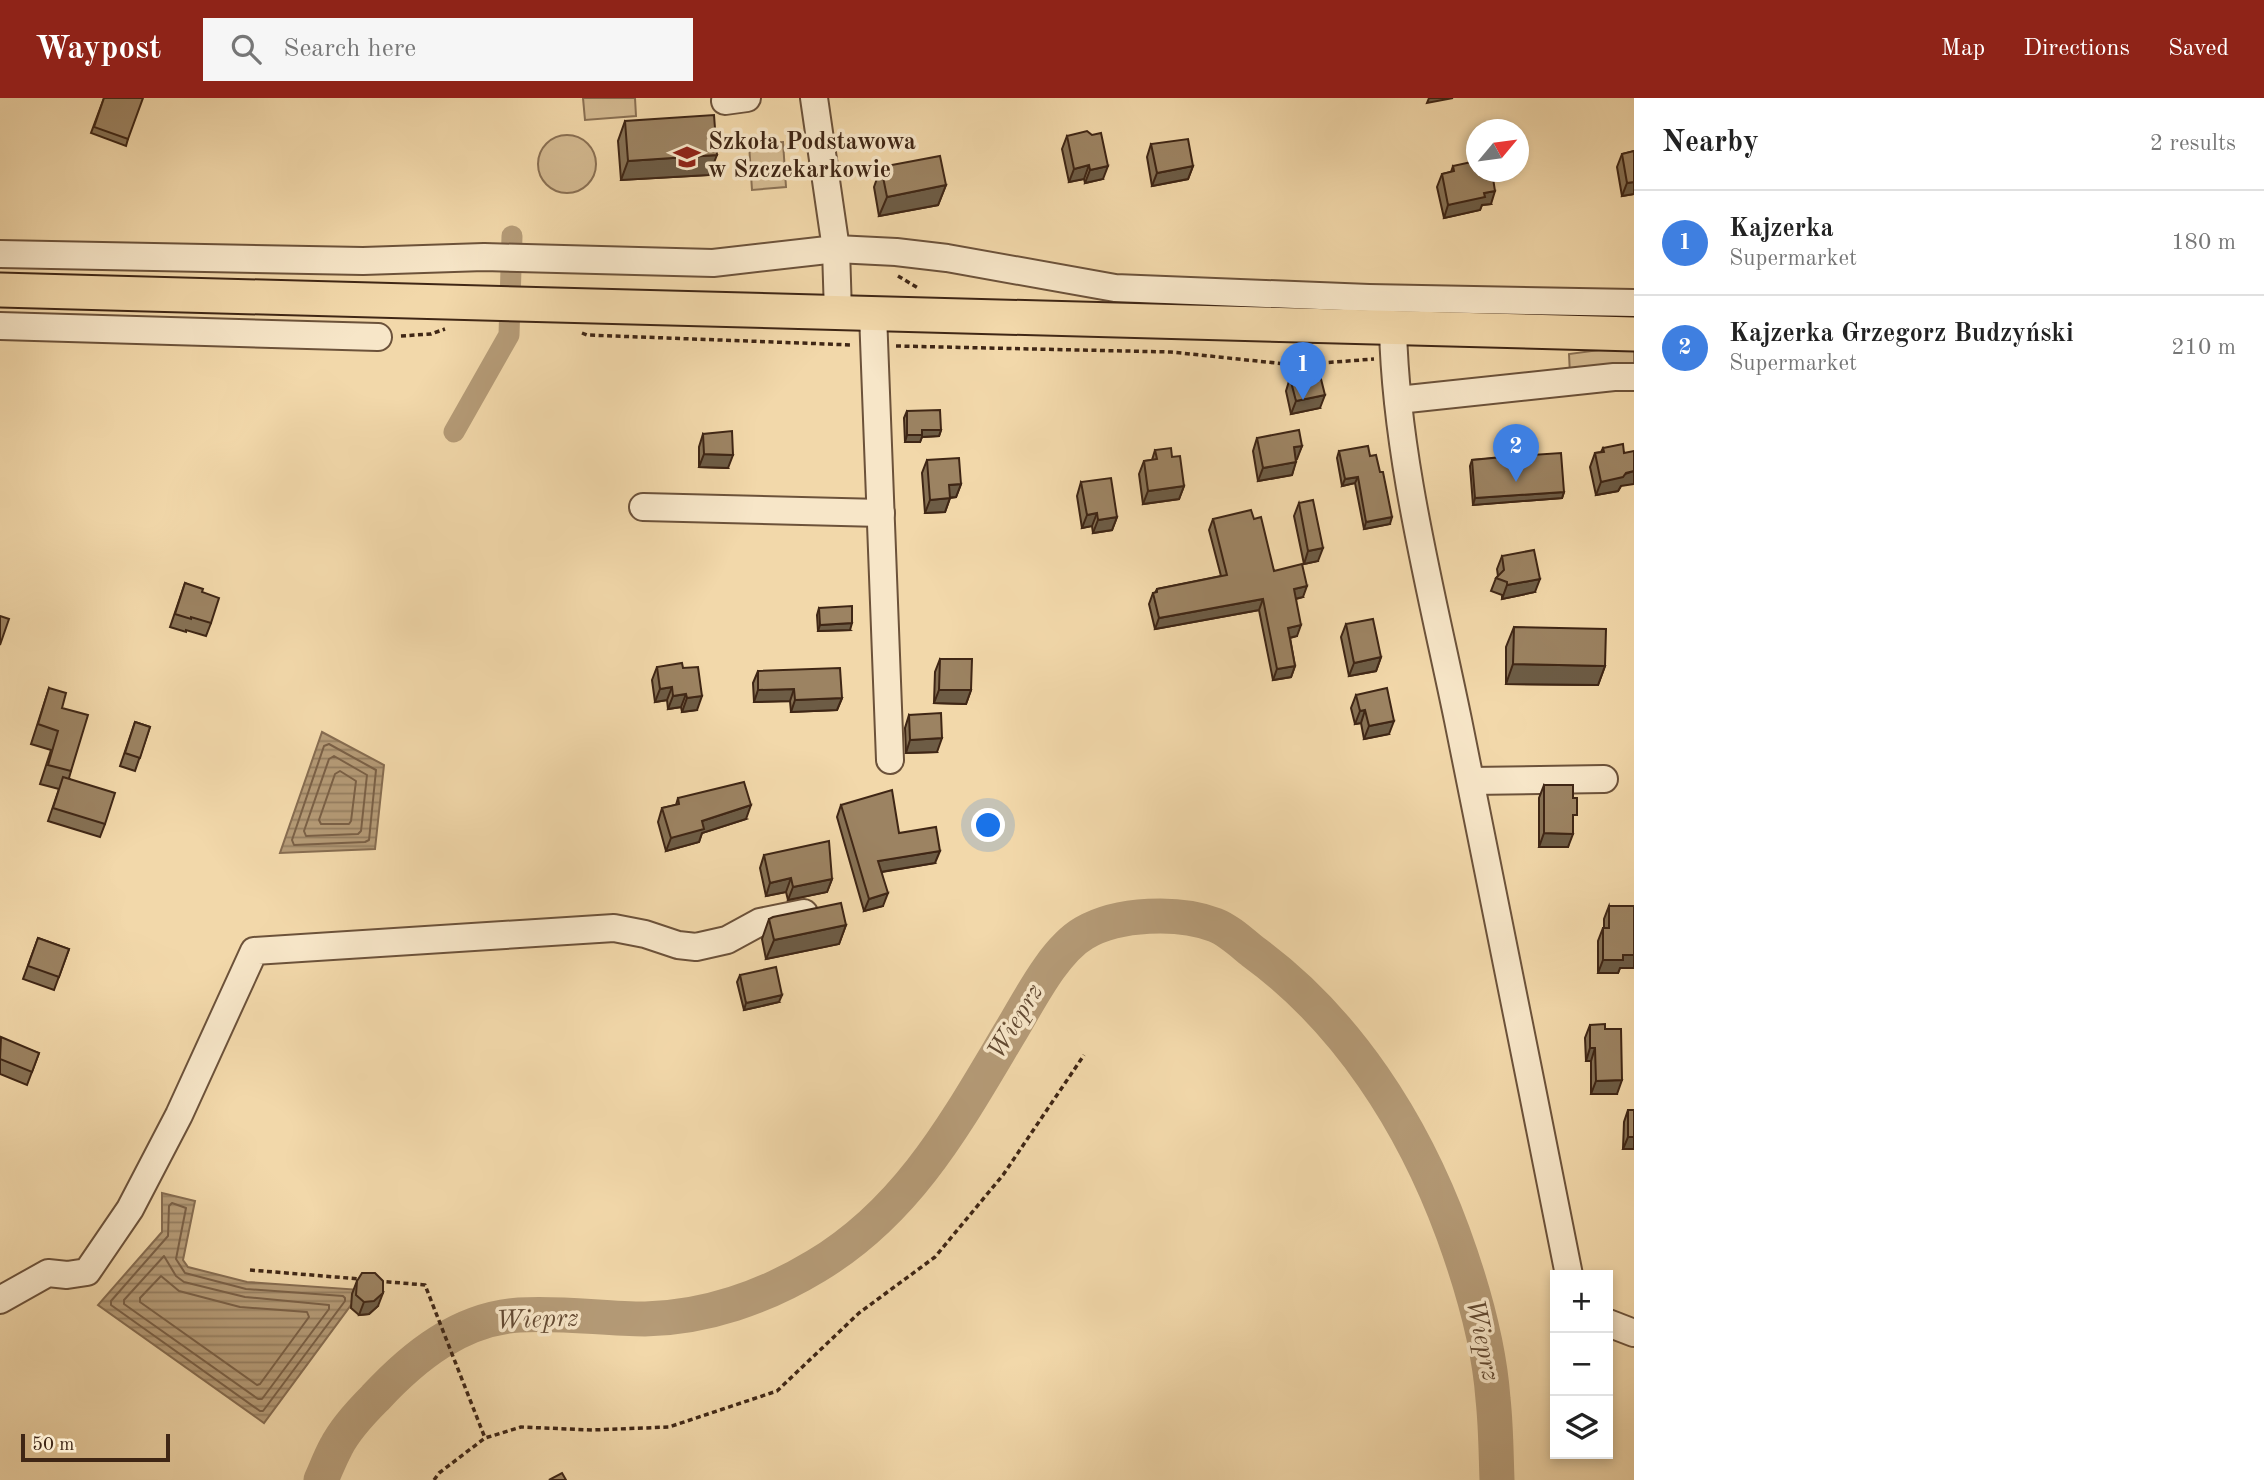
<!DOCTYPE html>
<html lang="en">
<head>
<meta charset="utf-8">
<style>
  :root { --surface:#fff; --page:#f6f6f6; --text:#222; --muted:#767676; --line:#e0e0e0; --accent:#8f2418 }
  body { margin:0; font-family:"Old Standard TT",serif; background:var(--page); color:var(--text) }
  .controls { position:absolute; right:21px; bottom:21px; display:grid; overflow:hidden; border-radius:0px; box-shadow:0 4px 10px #0003 }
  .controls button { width:63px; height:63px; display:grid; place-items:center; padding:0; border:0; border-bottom:2px solid var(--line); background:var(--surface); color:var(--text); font:35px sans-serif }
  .compass { position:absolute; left:1466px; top:21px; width:63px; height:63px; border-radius:50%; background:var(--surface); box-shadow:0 4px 10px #0003; rotate:61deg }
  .scale { position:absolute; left:21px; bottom:18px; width:149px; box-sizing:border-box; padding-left:7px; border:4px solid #3f2615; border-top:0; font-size:19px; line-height:24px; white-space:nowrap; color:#3f2615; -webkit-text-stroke:5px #f7e6c8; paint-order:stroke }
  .you { position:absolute; left:989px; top:728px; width:24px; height:24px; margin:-18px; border:5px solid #fff; border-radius:50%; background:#1a73e8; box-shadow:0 0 0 10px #1a73e833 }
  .badge { display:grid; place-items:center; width:46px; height:46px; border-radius:50%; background:var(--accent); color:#fff; font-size:23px; font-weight:700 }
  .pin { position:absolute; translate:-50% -58px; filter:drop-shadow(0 2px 4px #0008) }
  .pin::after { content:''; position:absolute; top:37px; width:24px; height:21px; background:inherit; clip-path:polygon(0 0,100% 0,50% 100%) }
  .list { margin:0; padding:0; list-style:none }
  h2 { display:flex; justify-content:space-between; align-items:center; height:91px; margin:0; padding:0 28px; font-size:30px }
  h2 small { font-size:23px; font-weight:400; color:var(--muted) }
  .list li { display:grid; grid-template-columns:46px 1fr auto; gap:21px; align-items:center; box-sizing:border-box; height:105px; padding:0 28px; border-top:2px solid var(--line) }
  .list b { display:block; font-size:26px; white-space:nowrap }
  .list p { margin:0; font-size:23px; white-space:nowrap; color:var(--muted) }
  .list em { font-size:23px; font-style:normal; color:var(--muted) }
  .icon { flex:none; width:38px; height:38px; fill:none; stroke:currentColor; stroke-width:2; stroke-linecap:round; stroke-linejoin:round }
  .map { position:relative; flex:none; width:1634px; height:1382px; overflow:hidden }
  header { display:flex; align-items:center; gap:42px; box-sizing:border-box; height:98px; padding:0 35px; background:var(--accent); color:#fff }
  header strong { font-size:33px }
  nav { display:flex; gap:38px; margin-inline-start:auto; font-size:24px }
  .search { width:490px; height:63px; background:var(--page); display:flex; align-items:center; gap:18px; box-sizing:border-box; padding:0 24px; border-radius:0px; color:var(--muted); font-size:26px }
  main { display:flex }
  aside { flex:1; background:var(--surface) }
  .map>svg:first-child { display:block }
  .green { fill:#d4ba91; stroke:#8a7053; stroke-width:2 }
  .water { fill:url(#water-rules); stroke:#866c50; stroke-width:2 }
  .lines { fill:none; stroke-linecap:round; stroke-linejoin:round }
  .shore { stroke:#7a6046; stroke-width:2 }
  .canal { stroke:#b59b77; stroke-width:21 }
  .river { stroke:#b59b77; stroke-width:35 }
  .minor-casing { stroke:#6c523a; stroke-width:30 }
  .major-casing { stroke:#3f2615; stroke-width:37 }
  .path { stroke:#3f2615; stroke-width:3.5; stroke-dasharray:5 3.5; stroke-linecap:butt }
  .minor { stroke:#f7e6c8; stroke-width:26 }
  .major { stroke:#f2d8aa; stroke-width:33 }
  .wall { fill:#867154; stroke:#3f2615; stroke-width:2 }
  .shaded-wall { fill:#6d5c45; stroke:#3f2615; stroke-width:2 }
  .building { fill:#9c8362; stroke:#3f2615; stroke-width:2 }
  .labels { text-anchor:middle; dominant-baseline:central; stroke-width:7; stroke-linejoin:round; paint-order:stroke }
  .poi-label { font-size:24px; font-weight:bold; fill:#3f2615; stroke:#f7e6c8; text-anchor:start }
  .water-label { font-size:26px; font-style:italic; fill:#624932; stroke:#f7e6c8 }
</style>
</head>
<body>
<header>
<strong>Waypost</strong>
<div class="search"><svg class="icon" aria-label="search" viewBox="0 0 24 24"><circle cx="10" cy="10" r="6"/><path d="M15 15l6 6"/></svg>Search here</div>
<nav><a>Map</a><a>Directions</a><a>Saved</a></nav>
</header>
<main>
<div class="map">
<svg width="1634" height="1382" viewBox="0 0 1634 1382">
  <defs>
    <pattern id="water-rules" width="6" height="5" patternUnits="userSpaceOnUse" patternTransform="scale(1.75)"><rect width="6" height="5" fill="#b59b77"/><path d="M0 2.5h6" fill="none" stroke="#957e60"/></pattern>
  </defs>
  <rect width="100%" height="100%" fill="#f2d8aa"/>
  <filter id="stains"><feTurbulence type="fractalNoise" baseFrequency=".00286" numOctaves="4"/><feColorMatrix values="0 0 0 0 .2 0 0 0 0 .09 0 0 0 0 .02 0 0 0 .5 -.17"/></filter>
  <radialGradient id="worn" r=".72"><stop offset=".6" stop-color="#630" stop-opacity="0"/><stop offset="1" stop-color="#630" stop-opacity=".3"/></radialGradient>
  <g class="green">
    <polygon points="583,0 635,0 636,18 585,22"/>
    <circle cx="567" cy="66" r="29"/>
    <polygon points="783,44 786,89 752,92 749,46"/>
    <polygon points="1599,252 1634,252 1634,268 1570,277 1569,256"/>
  </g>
  <g class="water">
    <polygon points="322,634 384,667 375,751 280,755"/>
    <polygon points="162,1095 195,1103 183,1162 188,1169 247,1184 362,1192 264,1325 98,1207 162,1134"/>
  </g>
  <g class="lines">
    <g class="shore">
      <polygon points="329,646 376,672 369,742 365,744 294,747 292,742 324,648"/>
      <polygon points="334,658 367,677 361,733 358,736 306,738 304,733 329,661"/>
      <polygon points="340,673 356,683 351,723 349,726 321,726 319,722 335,676"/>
      <polygon points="172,1105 186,1110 176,1161 185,1175 246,1191 343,1198 345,1200 345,1203 263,1313 260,1313 111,1207 111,1203 168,1138 169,1108"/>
      <polygon points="164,1158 176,1178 184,1184 245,1199 329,1207 329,1211 262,1301 258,1301 124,1206 124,1202"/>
      <polygon points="161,1178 179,1193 240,1209 307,1214 309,1219 260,1286 257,1287 140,1204 140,1200"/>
    </g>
    <polyline class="canal" points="454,334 509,237 512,138"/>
    <path class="river" d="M321,1382C326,1371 330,1360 336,1349C345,1331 361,1314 375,1300C414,1258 460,1221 519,1217C561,1214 604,1221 645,1221C705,1220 765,1199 816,1168C908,1113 956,1025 1009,936C1028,905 1053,853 1084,835C1118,815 1179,813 1215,827C1228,832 1241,844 1252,853C1347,922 1413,1026 1453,1135C1472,1187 1489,1245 1493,1301C1496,1328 1496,1355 1497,1382"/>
    <g class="minor-casing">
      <g id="minor">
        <polyline points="814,0 836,151 838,215"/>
        <polyline points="725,3 747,0"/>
        <polyline points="0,156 363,163 484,159 713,165 836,151 896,154 947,160 1115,190 1369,200 1634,205"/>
        <polyline points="873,216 890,662"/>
        <polyline points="0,228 378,239"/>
        <path d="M1393,231C1396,359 1432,496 1458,622C1496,807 1532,992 1569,1177"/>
        <polyline points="1398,302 1614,279 1634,279"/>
        <polyline points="643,409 881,415"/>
        <polyline points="1471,683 1604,681"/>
        <polyline points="0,1202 48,1175 67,1177 87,1174 130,1111 179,1017 254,853 614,830 645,836 678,847 696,849 727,842 760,824 804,815"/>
        <polyline points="1608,1225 1634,1235"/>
      </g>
    </g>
    <g class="major-casing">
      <polyline id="major" points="0,192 1634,236"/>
    </g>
    <g class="path">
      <polyline points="898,178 918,190"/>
      <polyline points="582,235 587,237 853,247"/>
      <polyline points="401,238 431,236 445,231"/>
      <polyline points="896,248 1171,254 1295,267 1374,261"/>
      <polyline points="250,1172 360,1181"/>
      <polyline points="378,1183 425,1187 485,1340"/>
      <polyline points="434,1382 439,1375 485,1340 521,1329 592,1332 669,1329 777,1293 859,1215 935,1159 1003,1077 1084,957"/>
    </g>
    <use href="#minor" class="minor"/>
    <use href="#major" class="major"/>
  </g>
  <g class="wall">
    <polygon points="104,0 128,41 126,48 91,35"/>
    <polygon points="625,23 709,77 621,82 618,43"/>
    <polygon points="1067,38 1103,81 1085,85 1084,81 1069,84 1062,51"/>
    <polygon points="1151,46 1193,68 1188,81 1152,88 1147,59"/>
    <polygon points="1634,53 1634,96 1622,98 1617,69 1622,56"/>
    <polygon points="1453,68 1491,106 1482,107 1480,112 1444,120 1437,89 1442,76 1451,74"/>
    <polygon points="881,69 946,87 938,107 879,118 874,89"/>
    <polygon points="1290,280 1320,310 1291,316 1286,293"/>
    <polygon points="907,313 941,332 939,338 922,339 920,344 905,344 904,320"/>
    <polygon points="703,336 728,370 699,369 699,349"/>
    <polygon points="1257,340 1302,348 1296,361 1292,377 1258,383 1253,353"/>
    <polygon points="1603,350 1621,388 1618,393 1596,397 1590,369 1595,355 1601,354"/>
    <polygon points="1155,352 1172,359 1184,388 1179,401 1143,406 1139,376 1144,363 1152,362"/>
    <polygon points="1501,352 1532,357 1564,394 1562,400 1473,407 1470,368 1472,362 1499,360"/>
    <polygon points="1339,353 1370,358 1390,426 1364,431 1355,385 1342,388 1337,360"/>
    <polygon points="927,362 961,386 956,399 950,400 945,414 925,415 922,375"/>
    <polygon points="1081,384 1117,419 1112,432 1093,435 1092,428 1082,430 1077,398"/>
    <polygon points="1299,405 1318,463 1304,466 1294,418"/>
    <polygon points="1213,421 1254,421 1274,473 1303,499 1296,501 1297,538 1290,540 1295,568 1291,579 1273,582 1259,512 1155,531 1149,506 1153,495 1155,495 1157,491 1221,478 1209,432"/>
    <polygon points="1502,458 1535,494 1502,501 1502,497 1491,493 1496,480 1498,478 1497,471"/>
    <polygon points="185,485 202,494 211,525 206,538 186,532 186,534 170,529"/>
    <polygon points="819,510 850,532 818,533 817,517"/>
    <polygon points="1346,526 1381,559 1376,573 1349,578 1341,539"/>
    <polygon points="1514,529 1605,568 1598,587 1506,586 1506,549"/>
    <polygon points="940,561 971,592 966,606 934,605 935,574"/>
    <polygon points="657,569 683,570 697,612 682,614 681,609 668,611 667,602 655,604 652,582"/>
    <polygon points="758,573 842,600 837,612 791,614 790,603 754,604 753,585"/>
    <polygon points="49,590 62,610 71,673 69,680 105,726 100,739 48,723 59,691 40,686 51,652 31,646"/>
    <polygon points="1356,597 1389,636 1364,641 1361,625 1355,626 1351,610"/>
    <polygon points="909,617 937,654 906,655 905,630"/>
    <polygon points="135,624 150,629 135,673 120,668"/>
    <polygon points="1544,687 1573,726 1568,749 1539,749 1539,700"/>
    <polygon points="678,700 746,721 702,735 699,744 666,753 658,724 662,710 676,707"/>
    <polygon points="841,707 899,735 935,765 882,774 883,808 864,813 837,719"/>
    <polygon points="764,757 832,781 827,794 788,802 786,794 766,798 760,770"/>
    <polygon points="1609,808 1620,870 1618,875 1598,875 1598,843 1603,830 1604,830 1604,821"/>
    <polygon points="769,821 846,827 839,846 766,861 762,841"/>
    <polygon points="38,840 69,851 54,892 23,881"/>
    <polygon points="740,877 779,904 744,912 737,884"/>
    <polygon points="1590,927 1605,931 1617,996 1591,996 1591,963 1586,963 1585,940"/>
    <polygon points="0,941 39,955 27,987 0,976"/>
    <polygon points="1628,1012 1634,1012 1634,1051 1623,1051 1624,1024"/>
    <polygon points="357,1183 378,1208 369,1216 359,1217 351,1210 352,1196"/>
  </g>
  <g class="shaded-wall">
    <polygon points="1429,0 1453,0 1427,5"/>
    <polygon points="717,57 709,77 621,82 628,63"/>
    <polygon points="1089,67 1084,81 1069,84 1074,71"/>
    <polygon points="1108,68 1103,81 1085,85 1090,72"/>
    <polygon points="1193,68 1188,81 1152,88 1157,75"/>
    <polygon points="1634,84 1634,96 1622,98 1627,85"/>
    <polygon points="946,87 938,107 879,118 887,99"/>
    <polygon points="1495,93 1491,106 1482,107 1480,112 1444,120 1448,107 1484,95"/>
    <polygon points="1325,297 1320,310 1291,316 1296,303"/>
    <polygon points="922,332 941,332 939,338 922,339 920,344 905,344 907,337"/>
    <polygon points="1302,348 1297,361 1289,362 1294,349"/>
    <polygon points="704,356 733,357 728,370 699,369"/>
    <polygon points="1296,364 1292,377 1258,383 1263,370"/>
    <polygon points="1634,373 1634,386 1621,388 1618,393 1596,397 1601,384"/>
    <polygon points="1358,379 1355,385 1342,388 1345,381"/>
    <polygon points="961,386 956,399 944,400 949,387"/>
    <polygon points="1184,388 1179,401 1143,406 1148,393"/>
    <polygon points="1564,394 1562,400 1473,407 1475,400"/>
    <polygon points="950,400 945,414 925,415 930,402"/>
    <polygon points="1097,415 1092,428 1082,430 1087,417"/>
    <polygon points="1117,419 1112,432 1093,435 1098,422"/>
    <polygon points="1392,419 1390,426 1364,431 1366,424"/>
    <polygon points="1323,450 1318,463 1304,466 1308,453"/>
    <polygon points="1540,481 1535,494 1502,501 1507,487"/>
    <polygon points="1307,488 1303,499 1290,502 1294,491"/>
    <polygon points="1263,501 1259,512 1155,531 1159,520"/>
    <polygon points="852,525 850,532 818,533 820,527"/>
    <polygon points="1301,527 1297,538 1284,541 1288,530"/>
    <polygon points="1381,559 1376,573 1349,578 1354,565"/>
    <polygon points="1513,566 1605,568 1598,587 1506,586"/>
    <polygon points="1295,568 1291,579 1273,582 1277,571"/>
    <polygon points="672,589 667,602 655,604 660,591"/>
    <polygon points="794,591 790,603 754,604 758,592"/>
    <polygon points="939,592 971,592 966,606 934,605"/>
    <polygon points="686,596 681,609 668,611 673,598"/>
    <polygon points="702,598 697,612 682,614 687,600"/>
    <polygon points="842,600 837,612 791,614 795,602"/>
    <polygon points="1365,612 1361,625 1355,626 1360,613"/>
    <polygon points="1394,623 1389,636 1364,641 1369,628"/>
    <polygon points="942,640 937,654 906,655 910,642"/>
    <polygon points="751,707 746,721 702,735 699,744 666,753 671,740 702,723"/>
    <polygon points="1544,735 1573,736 1568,749 1539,749"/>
    <polygon points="940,753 935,765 874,775 878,763"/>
    <polygon points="791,780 786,794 766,798 770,785"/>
    <polygon points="832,781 827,794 788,802 793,789"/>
    <polygon points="888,795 883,808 864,813 869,801"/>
    <polygon points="846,827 839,846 766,861 774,842"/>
    <polygon points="1623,857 1634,857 1634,870 1620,870 1618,875 1598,875 1603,862"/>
    <polygon points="782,897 779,904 744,912 746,905"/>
    <polygon points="1590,950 1595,950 1591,963 1586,963"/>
    <polygon points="1622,982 1617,996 1591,996 1596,983"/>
    <polygon points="1628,1039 1634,1039 1634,1051 1623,1051"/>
    <polygon points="383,1195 378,1208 369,1216 359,1217 364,1204"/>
  </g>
  <g class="building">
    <polygon points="104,0 143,0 128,41 94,29"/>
    <polygon points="714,17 717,57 628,63 625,23"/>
    <polygon points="1087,33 1092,37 1101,35 1108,68 1090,72 1089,67 1074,71 1067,38"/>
    <polygon points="1188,41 1193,68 1157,75 1151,46"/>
    <polygon points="1634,53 1634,84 1627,85 1622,56"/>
    <polygon points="940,58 946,87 887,99 881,69"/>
    <polygon points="1476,63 1476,74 1492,74 1495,93 1484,95 1485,99 1448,107 1442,76 1454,73 1453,68"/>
    <polygon points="1319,273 1325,297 1296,303 1290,280"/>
    <polygon points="940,312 941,332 922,332 922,337 907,337 907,313"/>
    <polygon points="1299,332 1302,348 1294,349 1296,364 1263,370 1257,340"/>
    <polygon points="732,333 733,357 704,356 703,336"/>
    <polygon points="1623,346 1624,355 1634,353 1634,373 1626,375 1623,379 1601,384 1595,355 1604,354 1603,350"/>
    <polygon points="1368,348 1370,358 1376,357 1380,374 1383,374 1392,419 1366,424 1358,379 1345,381 1339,353"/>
    <polygon points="1171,350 1172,359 1180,358 1184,388 1148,393 1144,363 1157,361 1155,352"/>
    <polygon points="1531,350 1532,357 1561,355 1564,394 1475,400 1472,362 1502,359 1501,352"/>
    <polygon points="959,360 961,386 949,387 950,400 930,402 927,362"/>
    <polygon points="1111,380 1117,419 1098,422 1097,415 1087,417 1081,384"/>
    <polygon points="1313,402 1323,450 1308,453 1299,405"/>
    <polygon points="1251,412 1254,421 1261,419 1274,473 1302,466 1307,488 1294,491 1301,527 1288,530 1295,568 1277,571 1263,501 1159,520 1153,495 1157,494 1157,491 1227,477 1213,421"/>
    <polygon points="1534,452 1540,481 1507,487 1507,484 1496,480 1504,472 1502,458"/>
    <polygon points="185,485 203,491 202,494 219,500 211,525 191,519 191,521 175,516"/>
    <polygon points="852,508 852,525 820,527 819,510"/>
    <polygon points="0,518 9,521 0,547"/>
    <polygon points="1373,521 1381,559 1354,565 1346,526"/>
    <polygon points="1514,529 1606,531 1605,568 1513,566"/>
    <polygon points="940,561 972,561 971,592 939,592"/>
    <polygon points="682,565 683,570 698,569 702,598 687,600 686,596 673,598 672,589 660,591 657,569"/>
    <polygon points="840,570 842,600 795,602 794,591 758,592 758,573"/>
    <polygon points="49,590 66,595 62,610 88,617 71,673 48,667 58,633 38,626"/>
    <polygon points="1387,590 1394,623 1369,628 1365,612 1360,613 1356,597"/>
    <polygon points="941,615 942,640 910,642 909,617"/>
    <polygon points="135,624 150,629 140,660 125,655"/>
    <polygon points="63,679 115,695 105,726 53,710"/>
    <polygon points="744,684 751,707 702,723 704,731 671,740 662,710 679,706 678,700"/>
    <polygon points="1544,687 1573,687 1573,700 1577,700 1577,717 1573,717 1573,736 1544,735"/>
    <polygon points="892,692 899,735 936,729 940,753 878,763 888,795 869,801 841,707"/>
    <polygon points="829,743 832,781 793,789 791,780 770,785 764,757"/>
    <polygon points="841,805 846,827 774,842 769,821 773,819"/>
    <polygon points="1609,808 1634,808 1634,857 1623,857 1623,862 1603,862 1603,830 1609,830"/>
    <polygon points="38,840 69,851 59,879 28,868"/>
    <polygon points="776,869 782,897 746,905 740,877"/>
    <polygon points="1605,926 1605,931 1621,931 1622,982 1596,983 1595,950 1590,950 1590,927"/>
    <polygon points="1,939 39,955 32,974 0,961"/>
    <rect x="1628" y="1012" width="6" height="27"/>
    <polygon points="362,1175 375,1175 383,1183 383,1195 374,1203 364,1204 356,1197 357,1183"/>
    <polygon points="562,1375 566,1382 549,1382"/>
  </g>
  <defs>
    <g id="school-bare" transform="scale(2.1)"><path d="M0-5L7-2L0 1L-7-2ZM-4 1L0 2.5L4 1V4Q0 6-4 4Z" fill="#8f2418" stroke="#f7e6c8" stroke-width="2.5" paint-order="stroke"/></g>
  </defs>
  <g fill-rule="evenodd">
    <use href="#school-bare" x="687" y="59"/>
  </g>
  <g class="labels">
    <g class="poi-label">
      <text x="708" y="45">Szkoła Podstawowa<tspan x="708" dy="28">w Szczekarkowie</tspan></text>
    </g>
    <g class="water-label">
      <text transform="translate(1016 924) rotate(-59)">Wieprz</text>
      <text transform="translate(537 1222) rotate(-2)">Wieprz</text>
      <text transform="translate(1482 1242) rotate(78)">Wieprz</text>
    </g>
  </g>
  <rect width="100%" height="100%" filter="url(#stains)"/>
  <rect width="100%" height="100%" fill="url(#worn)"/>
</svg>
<div class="controls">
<button>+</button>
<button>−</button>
<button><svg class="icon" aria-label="layers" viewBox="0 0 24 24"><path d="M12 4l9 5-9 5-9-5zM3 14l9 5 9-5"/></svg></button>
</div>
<svg class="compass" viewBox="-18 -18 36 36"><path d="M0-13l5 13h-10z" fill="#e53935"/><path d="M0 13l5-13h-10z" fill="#767676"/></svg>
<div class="scale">50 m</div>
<div class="you"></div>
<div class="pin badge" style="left:1303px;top:302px;background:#3f7fe0">1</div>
<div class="pin badge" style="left:1516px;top:384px;background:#3f7fe0">2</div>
</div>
<aside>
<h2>Nearby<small>2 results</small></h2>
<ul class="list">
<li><span class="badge" style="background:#3f7fe0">1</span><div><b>Kajzerka</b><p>Supermarket</p></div><em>180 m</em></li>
<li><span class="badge" style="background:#3f7fe0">2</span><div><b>Kajzerka Grzegorz Budzyński</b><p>Supermarket</p></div><em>210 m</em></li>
</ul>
</aside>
</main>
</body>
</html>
